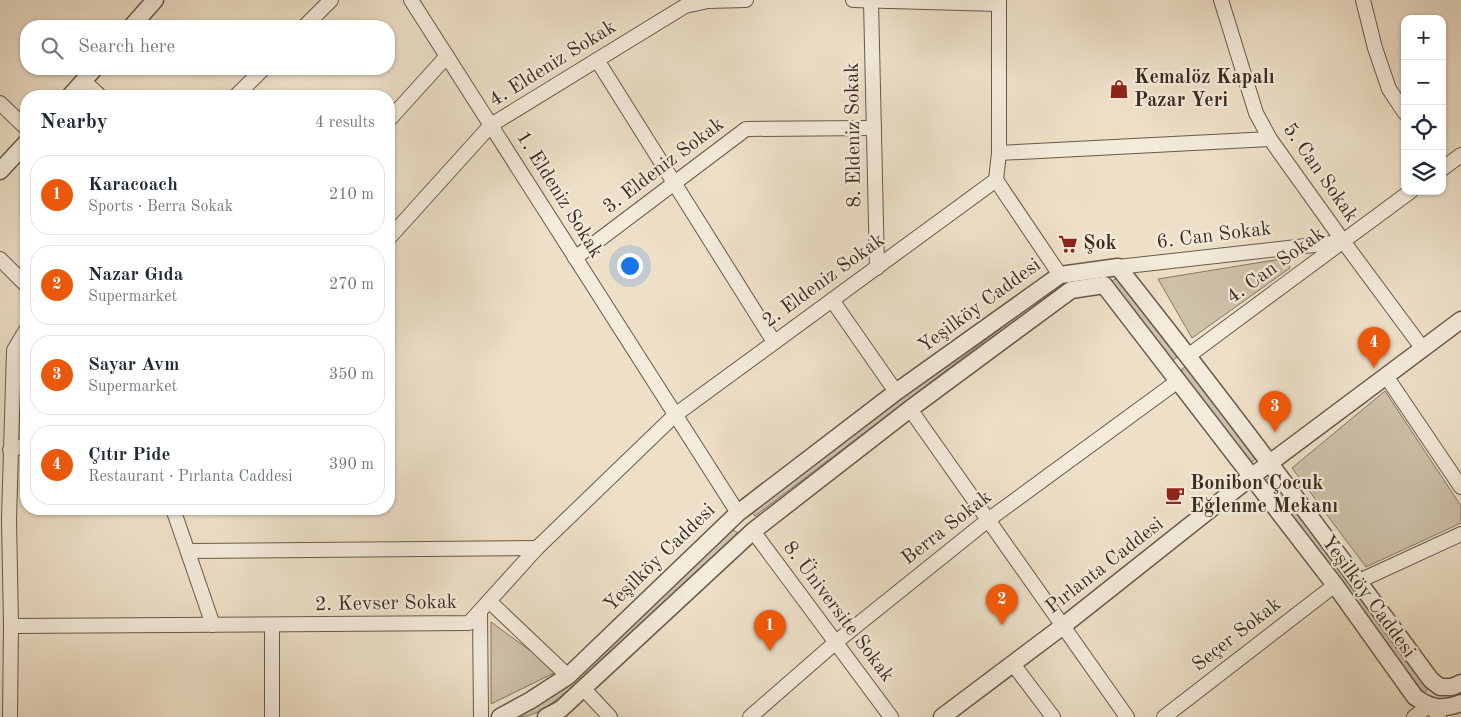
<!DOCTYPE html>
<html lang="en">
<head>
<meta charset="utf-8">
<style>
  :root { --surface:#fff; --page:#f2f2f3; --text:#1f2937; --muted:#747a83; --line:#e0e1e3; --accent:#ea580c }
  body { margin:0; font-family:"Old Standard TT",serif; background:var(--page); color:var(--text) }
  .controls { position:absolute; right:15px; top:15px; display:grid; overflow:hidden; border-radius:10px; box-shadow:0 1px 4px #0004 }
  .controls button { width:45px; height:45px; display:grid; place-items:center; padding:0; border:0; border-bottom:1px solid var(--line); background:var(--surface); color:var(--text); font:25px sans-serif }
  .you { position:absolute; left:629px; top:265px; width:18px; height:18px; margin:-12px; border:4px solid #fff; border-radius:50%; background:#1a73e8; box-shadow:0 0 0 8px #1a73e833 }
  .badge { display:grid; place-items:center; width:32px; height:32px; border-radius:50%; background:var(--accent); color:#fff; font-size:16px; font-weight:700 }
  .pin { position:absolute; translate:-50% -41px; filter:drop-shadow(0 1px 2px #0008) }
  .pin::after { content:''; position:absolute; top:26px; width:18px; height:15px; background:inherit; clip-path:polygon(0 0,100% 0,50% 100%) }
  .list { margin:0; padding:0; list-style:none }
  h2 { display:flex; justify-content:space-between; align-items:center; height:65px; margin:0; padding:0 20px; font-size:21px }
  h2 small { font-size:16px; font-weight:400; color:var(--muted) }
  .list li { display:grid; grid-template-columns:32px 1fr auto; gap:15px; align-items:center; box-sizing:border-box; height:80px; margin:0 10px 10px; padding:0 10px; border:1px solid var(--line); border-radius:20px }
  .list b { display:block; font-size:19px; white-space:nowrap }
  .list p { margin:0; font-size:16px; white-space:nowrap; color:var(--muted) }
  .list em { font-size:16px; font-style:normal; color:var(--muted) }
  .icon { flex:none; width:28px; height:28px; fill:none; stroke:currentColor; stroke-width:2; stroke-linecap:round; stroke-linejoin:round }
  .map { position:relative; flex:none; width:1461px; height:717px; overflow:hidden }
  .search { position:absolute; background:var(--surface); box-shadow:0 1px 4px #0004; left:20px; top:20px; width:375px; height:55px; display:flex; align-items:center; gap:12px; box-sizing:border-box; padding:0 18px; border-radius:20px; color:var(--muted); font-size:19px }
  .panel { position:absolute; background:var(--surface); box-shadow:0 1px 4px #0004; left:20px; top:90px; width:375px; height:425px; border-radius:20px }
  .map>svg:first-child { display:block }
  .green { fill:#cfc2ab; stroke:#847866 }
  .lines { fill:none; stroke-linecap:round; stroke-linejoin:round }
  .minor-casing { stroke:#675a4a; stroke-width:16 }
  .tertiary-casing { stroke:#675a4a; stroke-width:19 }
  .minor { stroke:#f4ebdb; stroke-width:14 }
  .tertiary { stroke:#f4ebdb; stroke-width:16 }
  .labels { text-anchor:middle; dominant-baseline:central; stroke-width:4.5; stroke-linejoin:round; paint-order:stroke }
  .street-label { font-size:20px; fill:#3a2d20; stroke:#f4ebdb }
  .poi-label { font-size:20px; font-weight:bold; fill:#3a2d20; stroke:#f4ebdb; text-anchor:start }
</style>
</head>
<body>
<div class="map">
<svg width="1461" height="717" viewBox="0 0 1461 717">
  <rect width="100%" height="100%" fill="#eee0c8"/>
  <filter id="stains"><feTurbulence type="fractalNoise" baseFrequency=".004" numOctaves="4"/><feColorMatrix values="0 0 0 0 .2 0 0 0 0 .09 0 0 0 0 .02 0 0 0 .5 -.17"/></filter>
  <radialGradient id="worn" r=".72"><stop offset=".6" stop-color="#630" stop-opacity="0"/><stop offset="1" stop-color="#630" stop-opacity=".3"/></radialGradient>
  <g class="green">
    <polygon points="1287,258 1290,268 1192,338 1158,279"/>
    <polygon points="1117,278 1177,357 1172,361 1112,281"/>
    <polygon points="1039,294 1041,298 755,516 752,513"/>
    <polygon points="1186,366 1255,459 1249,465 1181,370"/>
    <polygon points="1385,391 1461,506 1461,523 1366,567 1292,468"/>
    <polygon points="1271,476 1428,689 1424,693 1264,481"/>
    <path d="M733,530L738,533L571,688C556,700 538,717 518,717L550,698L570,683Z"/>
    <polygon points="491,622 558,671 491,704"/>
  </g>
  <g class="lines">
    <g class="minor-casing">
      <g id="minor">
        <polyline points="411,0 738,513"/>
        <polyline points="853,0 999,4"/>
        <polyline points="1221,0 1256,113 1270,139 1343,241 1423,349"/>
        <polyline points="1363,0 1375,48 1389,89 1405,113"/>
        <polyline points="871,1 877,268"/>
        <polyline points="305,26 331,0"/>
        <polyline points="597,60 774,342"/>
        <polyline points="84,81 100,96"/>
        <polyline points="236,96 263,69"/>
        <polyline points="0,103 26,128"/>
        <polyline points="389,120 447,56"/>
        <polyline points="999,153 1270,139"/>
        <polyline points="1442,169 1461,155"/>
        <polyline points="996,180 999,153 999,0"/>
        <polyline points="996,180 1060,275"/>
        <polyline points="389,238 491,125 685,6 708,1 746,0"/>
        <polyline points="575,258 746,129 874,128"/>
        <polyline points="0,259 26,285"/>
        <polyline points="1118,267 1341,242"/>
        <polyline points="832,300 896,392"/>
        <polyline points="1188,356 1411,191"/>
        <polyline points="1386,376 1461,487"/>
        <polyline points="910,409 1127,717"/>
        <polyline points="10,450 26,445"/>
        <polyline points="173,509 213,625"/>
        <polyline points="753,531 891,717"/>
        <polyline points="188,551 537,548"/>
        <polyline points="1359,581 1461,534"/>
        <polyline points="489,601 568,676"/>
        <polyline points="480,611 481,717"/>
        <polyline points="272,625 272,717"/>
        <polyline points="11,626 469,623 537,548 675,415 996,180"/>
        <polyline points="1013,664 1053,717"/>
        <polyline points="583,688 610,717"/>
        <polyline points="10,717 11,626 9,519 14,350 26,330"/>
        <polyline points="750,717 836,642 988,520 1178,381"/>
        <polyline points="1164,717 1335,585"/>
        <polyline points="1414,717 1430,705 1439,717"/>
      </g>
    </g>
    <g class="tertiary-casing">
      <g id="tertiary">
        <polyline points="132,26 155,0"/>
        <polyline points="70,96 94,69"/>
        <polyline points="0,171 26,143"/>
        <path d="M500,717L531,700L568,676L738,513L896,392L1060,275L1118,267C1226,403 1329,541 1431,680L1440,687H1452L1461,683"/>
        <path d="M546,717L561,709L753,531L910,409L1071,290L1104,285L1335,585L1415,697C1432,709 1442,710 1461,703"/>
        <polyline points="942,717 1063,626 1251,477 1461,320"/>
      </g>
    </g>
    <use href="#minor" class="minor"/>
    <use href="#tertiary" class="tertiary"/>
  </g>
  <defs>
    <g id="shop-bare" transform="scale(1.5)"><path d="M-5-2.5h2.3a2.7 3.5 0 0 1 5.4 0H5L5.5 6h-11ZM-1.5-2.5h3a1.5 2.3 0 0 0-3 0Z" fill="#8f2418" stroke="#f4ebdb" stroke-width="2.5" paint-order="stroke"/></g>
    <g id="supermarket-bare" transform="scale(1.5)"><path d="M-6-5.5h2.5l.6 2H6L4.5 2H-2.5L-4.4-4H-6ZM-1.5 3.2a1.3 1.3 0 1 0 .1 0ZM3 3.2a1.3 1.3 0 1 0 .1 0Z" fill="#8f2418" stroke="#f4ebdb" stroke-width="2.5" paint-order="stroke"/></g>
    <g id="cafe-bare" transform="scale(1.5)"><path d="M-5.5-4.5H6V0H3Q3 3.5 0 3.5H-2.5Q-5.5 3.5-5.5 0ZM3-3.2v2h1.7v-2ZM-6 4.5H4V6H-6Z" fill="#8f2418" stroke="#f4ebdb" stroke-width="2.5" paint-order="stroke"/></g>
  </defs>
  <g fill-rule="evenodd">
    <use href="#shop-bare" x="1119" y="89"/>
    <use href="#supermarket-bare" x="1068" y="244"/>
    <use href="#cafe-bare" x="1175" y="495"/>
  </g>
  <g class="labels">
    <g class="street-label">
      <text transform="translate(553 64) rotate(-32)">4. Eldeniz Sokak</text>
      <text transform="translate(854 135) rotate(-91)">8. Eldeniz Sokak</text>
      <text transform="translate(664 166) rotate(-37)">3. Eldeniz Sokak</text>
      <text transform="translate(1320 173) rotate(55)">5. Can Sokak</text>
      <text transform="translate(559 195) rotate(58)">1. Eldeniz Sokak</text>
      <text transform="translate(1214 236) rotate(-7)">6. Can Sokak</text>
      <text transform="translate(1276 266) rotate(-36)">4. Can Sokak</text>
      <text transform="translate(824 281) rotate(-36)">2. Eldeniz Sokak</text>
      <text transform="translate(980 306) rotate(-36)">Yeşilköy Caddesi</text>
      <text transform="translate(947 528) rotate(-38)">Berra Sokak</text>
      <text transform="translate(660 558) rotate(-44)">Yeşilköy Caddesi</text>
      <text transform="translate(1105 566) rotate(-38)">Pırlanta Caddesi</text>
      <text transform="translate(1368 597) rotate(54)">Yeşilköy Caddesi</text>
      <text transform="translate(386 604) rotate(-1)">2. Kevser Sokak</text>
      <text transform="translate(838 612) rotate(53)">8. Üniversite Sokak</text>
      <text transform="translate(1237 635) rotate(-38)">Seçer Sokak</text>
    </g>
    <g class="poi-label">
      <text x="1134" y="78">Kemalöz Kapalı<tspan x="1134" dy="23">Pazar Yeri</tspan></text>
      <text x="1083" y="244">Şok</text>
      <text x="1190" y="484">Bonibon Çocuk<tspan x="1190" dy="23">Eğlenme Mekanı</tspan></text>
    </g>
  </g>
  <rect width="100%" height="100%" filter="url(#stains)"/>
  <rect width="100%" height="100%" fill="url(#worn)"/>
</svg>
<div class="controls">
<button>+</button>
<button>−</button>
<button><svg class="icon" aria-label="locate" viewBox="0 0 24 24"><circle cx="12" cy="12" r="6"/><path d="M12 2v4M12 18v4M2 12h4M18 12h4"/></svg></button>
<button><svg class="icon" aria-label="layers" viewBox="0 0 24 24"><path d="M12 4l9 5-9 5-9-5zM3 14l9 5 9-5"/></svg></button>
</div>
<div class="you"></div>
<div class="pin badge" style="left:770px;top:651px">1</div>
<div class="pin badge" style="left:1002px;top:625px">2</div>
<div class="pin badge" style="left:1275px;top:432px">3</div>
<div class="pin badge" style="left:1374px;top:368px">4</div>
<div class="search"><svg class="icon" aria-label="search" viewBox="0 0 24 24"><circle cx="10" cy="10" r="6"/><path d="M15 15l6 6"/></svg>Search here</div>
<section class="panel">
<h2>Nearby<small>4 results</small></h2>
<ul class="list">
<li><span class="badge">1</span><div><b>Karacoach</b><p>Sports · Berra Sokak</p></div><em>210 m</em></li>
<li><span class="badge">2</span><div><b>Nazar Gıda</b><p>Supermarket</p></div><em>270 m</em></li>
<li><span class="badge">3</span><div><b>Sayar Avm</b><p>Supermarket</p></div><em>350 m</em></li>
<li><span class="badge">4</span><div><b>Çıtır Pide</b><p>Restaurant · Pırlanta Caddesi</p></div><em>390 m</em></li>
</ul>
</section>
</div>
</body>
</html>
